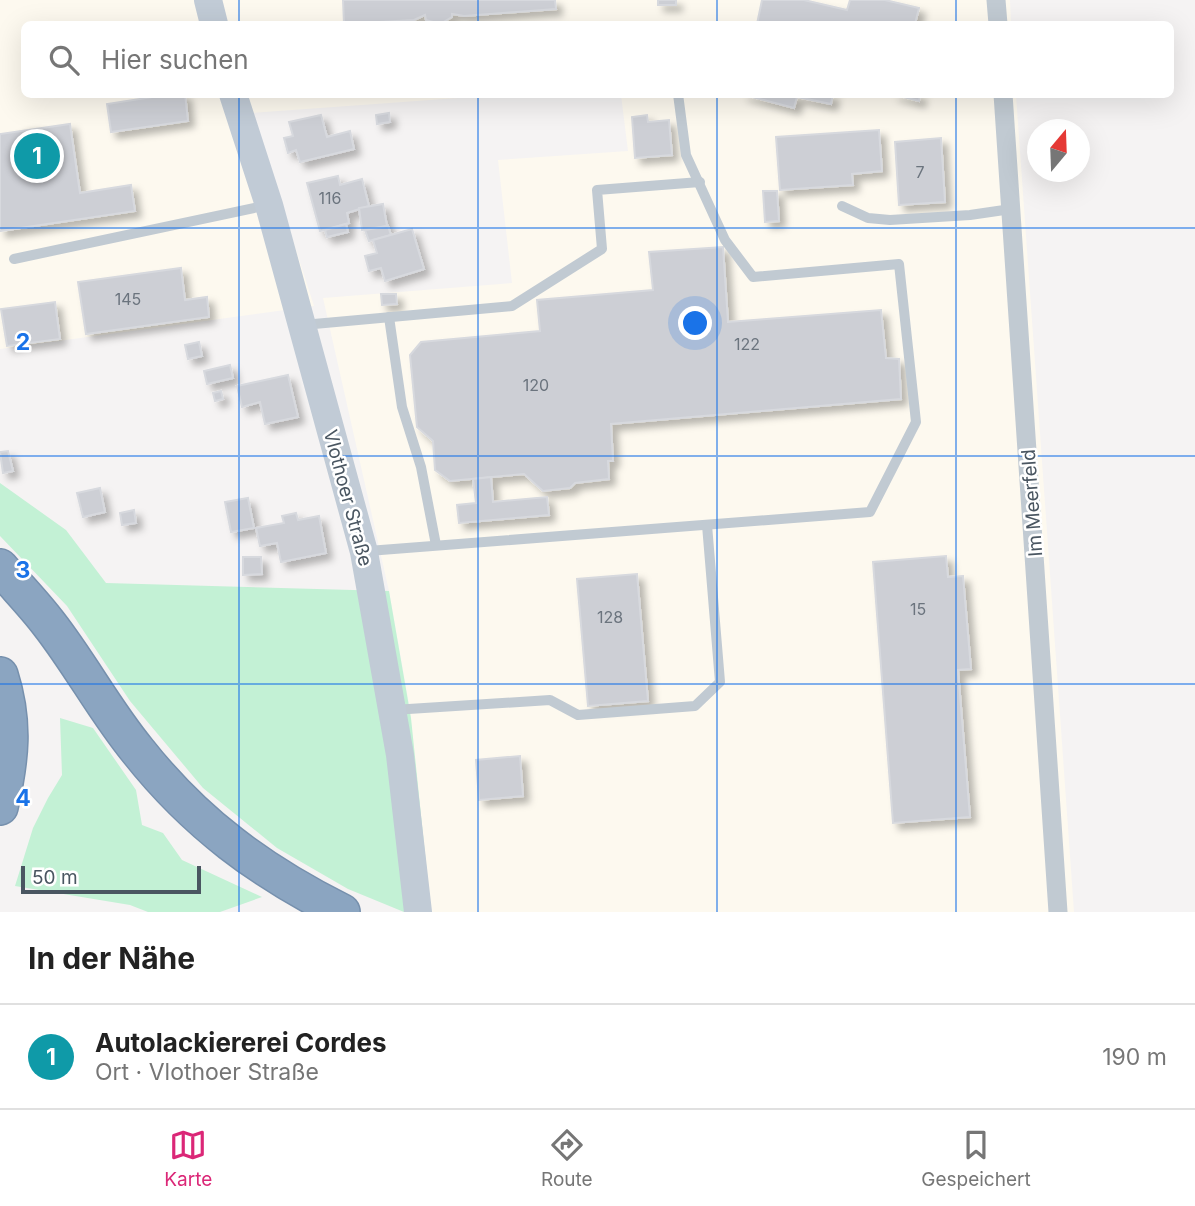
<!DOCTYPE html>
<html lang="de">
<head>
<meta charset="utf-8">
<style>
  :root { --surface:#fff; --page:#f6f6f6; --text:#222; --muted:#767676; --line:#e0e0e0; --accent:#db2777 }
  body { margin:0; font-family:Inter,sans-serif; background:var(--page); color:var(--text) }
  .compass { position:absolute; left:1027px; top:119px; width:63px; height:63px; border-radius:50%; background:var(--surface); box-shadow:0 7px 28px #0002; rotate:19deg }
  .scale { position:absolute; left:21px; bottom:18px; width:180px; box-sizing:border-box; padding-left:7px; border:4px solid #4a5661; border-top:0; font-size:19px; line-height:24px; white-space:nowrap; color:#4a5661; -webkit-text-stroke:5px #fff; paint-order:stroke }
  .you { position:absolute; left:696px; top:324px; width:24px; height:24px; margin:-18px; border:5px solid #fff; border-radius:50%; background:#1a73e8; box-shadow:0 0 0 10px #1a73e833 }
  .badge { display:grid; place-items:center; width:46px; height:46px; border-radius:50%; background:var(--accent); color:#fff; font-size:23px; font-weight:700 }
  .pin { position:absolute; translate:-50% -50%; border:4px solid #fff; box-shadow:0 2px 7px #0006 }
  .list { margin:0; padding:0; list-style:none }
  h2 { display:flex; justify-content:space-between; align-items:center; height:91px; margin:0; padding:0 28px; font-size:30px }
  h2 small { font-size:23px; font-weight:400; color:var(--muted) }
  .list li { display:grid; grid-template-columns:46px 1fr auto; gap:21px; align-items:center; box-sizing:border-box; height:105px; padding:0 28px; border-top:2px solid var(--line) }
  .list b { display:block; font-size:26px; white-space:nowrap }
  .list p { margin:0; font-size:23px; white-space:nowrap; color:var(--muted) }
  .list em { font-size:23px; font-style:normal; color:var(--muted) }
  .icon { flex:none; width:38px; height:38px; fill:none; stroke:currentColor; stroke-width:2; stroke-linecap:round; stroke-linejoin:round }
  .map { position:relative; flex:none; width:1195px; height:912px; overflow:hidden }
  .search { position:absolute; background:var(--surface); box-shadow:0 7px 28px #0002; left:21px; right:21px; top:21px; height:77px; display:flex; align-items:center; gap:18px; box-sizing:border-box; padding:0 24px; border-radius:10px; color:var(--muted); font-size:26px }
  .sheet { height:196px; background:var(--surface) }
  nav { display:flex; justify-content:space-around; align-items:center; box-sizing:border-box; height:98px; border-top:2px solid var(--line); background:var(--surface); font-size:19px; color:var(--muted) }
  nav a { display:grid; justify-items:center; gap:4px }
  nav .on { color:var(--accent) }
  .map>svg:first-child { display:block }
  .commercial { fill:#fdf9ef }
  .green { fill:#c3f1d5 }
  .building { fill:#cdcfd5; stroke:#d7d9de; stroke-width:2; filter:url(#shadow) }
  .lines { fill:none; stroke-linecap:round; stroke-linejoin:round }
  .highway-casing { stroke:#7690ad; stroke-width:38 }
  .lane { stroke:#c1cad2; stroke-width:10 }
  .street { stroke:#c1cad2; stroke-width:19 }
  .secondary { stroke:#c1cbd6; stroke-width:28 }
  .highway { stroke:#8ba5c1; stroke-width:35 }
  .grid { fill:none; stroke:#1a73e8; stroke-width:2; stroke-opacity:0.55 }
  .labels { text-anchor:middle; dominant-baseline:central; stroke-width:5; stroke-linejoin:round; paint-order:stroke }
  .number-label { font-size:16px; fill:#6b747e }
  .street-label { font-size:19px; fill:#4a5661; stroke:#fff }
  .grid-label { font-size:23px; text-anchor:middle; font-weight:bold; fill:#1a73e8; stroke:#fff; stroke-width:5; stroke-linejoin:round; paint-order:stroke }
</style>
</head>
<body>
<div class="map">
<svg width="1195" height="912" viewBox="0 0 1195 912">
  <defs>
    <filter id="shadow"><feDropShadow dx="6" dy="6" stdDeviation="3.5" flood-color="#0004"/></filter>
  </defs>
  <rect width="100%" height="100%" fill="#f5f3f3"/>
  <g class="commercial">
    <polygon points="0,0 1010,0 1011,24 24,24 24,94 500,95 252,113 314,306 0,349"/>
    <polygon points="621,95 1016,95 1074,912 431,912 409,704 389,591 323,298 512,283 498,160 628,151"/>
  </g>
  <g class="green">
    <polygon points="0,483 66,530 106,583 389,591 411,718 431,912 404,912 348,889 277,848 203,788 130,701 67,606 0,536"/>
    <polygon points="60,718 93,728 136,790 142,825 163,833 182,860 262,897 220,912 148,912 130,905 15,886 33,828 48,798 62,775"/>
  </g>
  <g class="building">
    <polygon points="343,0 555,0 556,9 464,16 452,14 452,17 440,24 426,20 425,15 414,20 344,24"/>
    <rect x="658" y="0" width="18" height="5"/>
    <polygon points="762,0 804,0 847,10 850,0 885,0 919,8 915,24 757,24"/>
    <polygon points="172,94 185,94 188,121 111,132 107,104"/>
    <polygon points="741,94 833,94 831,104 797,97 794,108"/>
    <polygon points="892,94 920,94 919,101"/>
    <polygon points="389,113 390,122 377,124 376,115"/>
    <polygon points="321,115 327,137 350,131 354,149 300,162 296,150 288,153 284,138 293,136 289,122"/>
    <polygon points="647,115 648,122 669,120 672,155 635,158 632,117"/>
    <polygon points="70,124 80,193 131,185 135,211 0,231 0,134"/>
    <polygon points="879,130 882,171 852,174 853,185 780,190 776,137"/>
    <polygon points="941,138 945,202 899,205 895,142"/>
    <polygon points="338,176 340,185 362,179 369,206 347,213 349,223 320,231 307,183"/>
    <polygon points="763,191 777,191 779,221 765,222"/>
    <polygon points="383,204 387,226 362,230 359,208"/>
    <polygon points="346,224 348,232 327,237 325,230"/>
    <polygon points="388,226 391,235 369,241 365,230"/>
    <polygon points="412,229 424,269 385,281 381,268 369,271 365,256 377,253 373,240"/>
    <polygon points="723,247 728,322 881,310 886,358 899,359 901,399 611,424 613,461 608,461 609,479 575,483 570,488 543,491 524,474 450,481 435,470 433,441 417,427 410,355 421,342 540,331 537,300 653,290 649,252"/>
    <polygon points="181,268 185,300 207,297 209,317 86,334 78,282"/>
    <polygon points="381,294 396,294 397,304 382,305"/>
    <polygon points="55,302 60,339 7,346 1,309"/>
    <polygon points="199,342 202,356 188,359 185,345"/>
    <polygon points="230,365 233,378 207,384 204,371"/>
    <polygon points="288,375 298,417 265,424 260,402 242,407 237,386"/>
    <polygon points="221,391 223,399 215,401 213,393"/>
    <polygon points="8,451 13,471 3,473 0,452"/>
    <polygon points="491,477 493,502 547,497 549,515 459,523 457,505 476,503 473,479"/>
    <polygon points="100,488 105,512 83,517 77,493"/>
    <polygon points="248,498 254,528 231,532 225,502"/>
    <polygon points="134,510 136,523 122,525 120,513"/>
    <polygon points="296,513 298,520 319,516 326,553 281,562 277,543 260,546 256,528 284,523 282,516"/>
    <polygon points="946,556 948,577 963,576 971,669 958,670 970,817 893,823 873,562"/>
    <polygon points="243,557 261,557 262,574 243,575"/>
    <polygon points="637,574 648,701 588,706 577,579"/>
    <polygon points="520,756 523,796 479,800 476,760"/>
  </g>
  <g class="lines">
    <g class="highway-casing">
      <g id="highway">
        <path d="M0,567C16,586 34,604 49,624C81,665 105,711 138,751C195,823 260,871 342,912"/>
        <path d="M0,675C15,722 11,759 0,807"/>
      </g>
    </g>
    <g class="lane">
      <polyline points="842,206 868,218 890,220 970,215 1011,209"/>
      <polyline points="14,259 268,205"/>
      <polyline points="389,317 402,407 421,467 436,545"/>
      <polyline points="303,325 512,306 602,249 597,190 700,182"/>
      <polyline points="368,551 870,512 916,422 899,264 753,277 725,240 686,155 678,94"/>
      <polyline points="393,710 550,700 578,715 695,706 720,682 707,525"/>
    </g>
    <g class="street">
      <polyline points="996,0 998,24"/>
      <polyline points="1003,94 1058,912"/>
    </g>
    <g class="secondary">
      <polyline points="208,0 214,24"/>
      <polyline points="233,94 269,205 364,552 400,755 418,912"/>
    </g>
    <use href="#highway" class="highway"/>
  </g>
  <path class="grid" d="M239,0V24M478,0V24M717,0V24M956,0V24M239,94V912M478,94V912M717,94V912M956,94V912M0,228H1195M0,456H1195M0,684H1195"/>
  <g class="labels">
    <g class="number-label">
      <text x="920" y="172">7</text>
      <text x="330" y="198">116</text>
      <text x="128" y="299">145</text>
      <text x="747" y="344">122</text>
      <text x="536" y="385">120</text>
      <text x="918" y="609">15</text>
      <text x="610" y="617">128</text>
    </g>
    <g class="street-label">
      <text transform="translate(348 498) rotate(75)">Vlothoer Straße</text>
      <text transform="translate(1032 503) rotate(-94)">Im Meerfeld</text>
    </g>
  </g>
  <g class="grid-label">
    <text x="23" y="350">2</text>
    <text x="23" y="578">3</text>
    <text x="23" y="806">4</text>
  </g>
</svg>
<svg class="compass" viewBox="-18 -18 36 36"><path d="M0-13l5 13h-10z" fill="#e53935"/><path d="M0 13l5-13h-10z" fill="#767676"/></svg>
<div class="scale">50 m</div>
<div class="you"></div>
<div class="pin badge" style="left:37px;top:156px;background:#0f9aa8">1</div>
<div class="search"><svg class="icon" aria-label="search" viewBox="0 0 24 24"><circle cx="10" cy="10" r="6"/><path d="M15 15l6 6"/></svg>Hier suchen</div>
</div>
<section class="sheet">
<h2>In der Nähe<small></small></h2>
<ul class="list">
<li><span class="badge" style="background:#0f9aa8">1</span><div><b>Autolackiererei Cordes</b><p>Ort · Vlothoer Straße</p></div><em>190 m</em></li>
</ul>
</section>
<nav>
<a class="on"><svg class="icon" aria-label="map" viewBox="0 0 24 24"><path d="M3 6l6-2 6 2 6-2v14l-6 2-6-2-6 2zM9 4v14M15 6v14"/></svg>Karte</a>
<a><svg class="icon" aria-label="directions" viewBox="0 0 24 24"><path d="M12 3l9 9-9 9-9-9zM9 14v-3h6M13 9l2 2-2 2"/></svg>Route</a>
<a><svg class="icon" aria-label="saved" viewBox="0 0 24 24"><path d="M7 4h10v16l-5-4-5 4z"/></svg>Gespeichert</a>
</nav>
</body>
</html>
